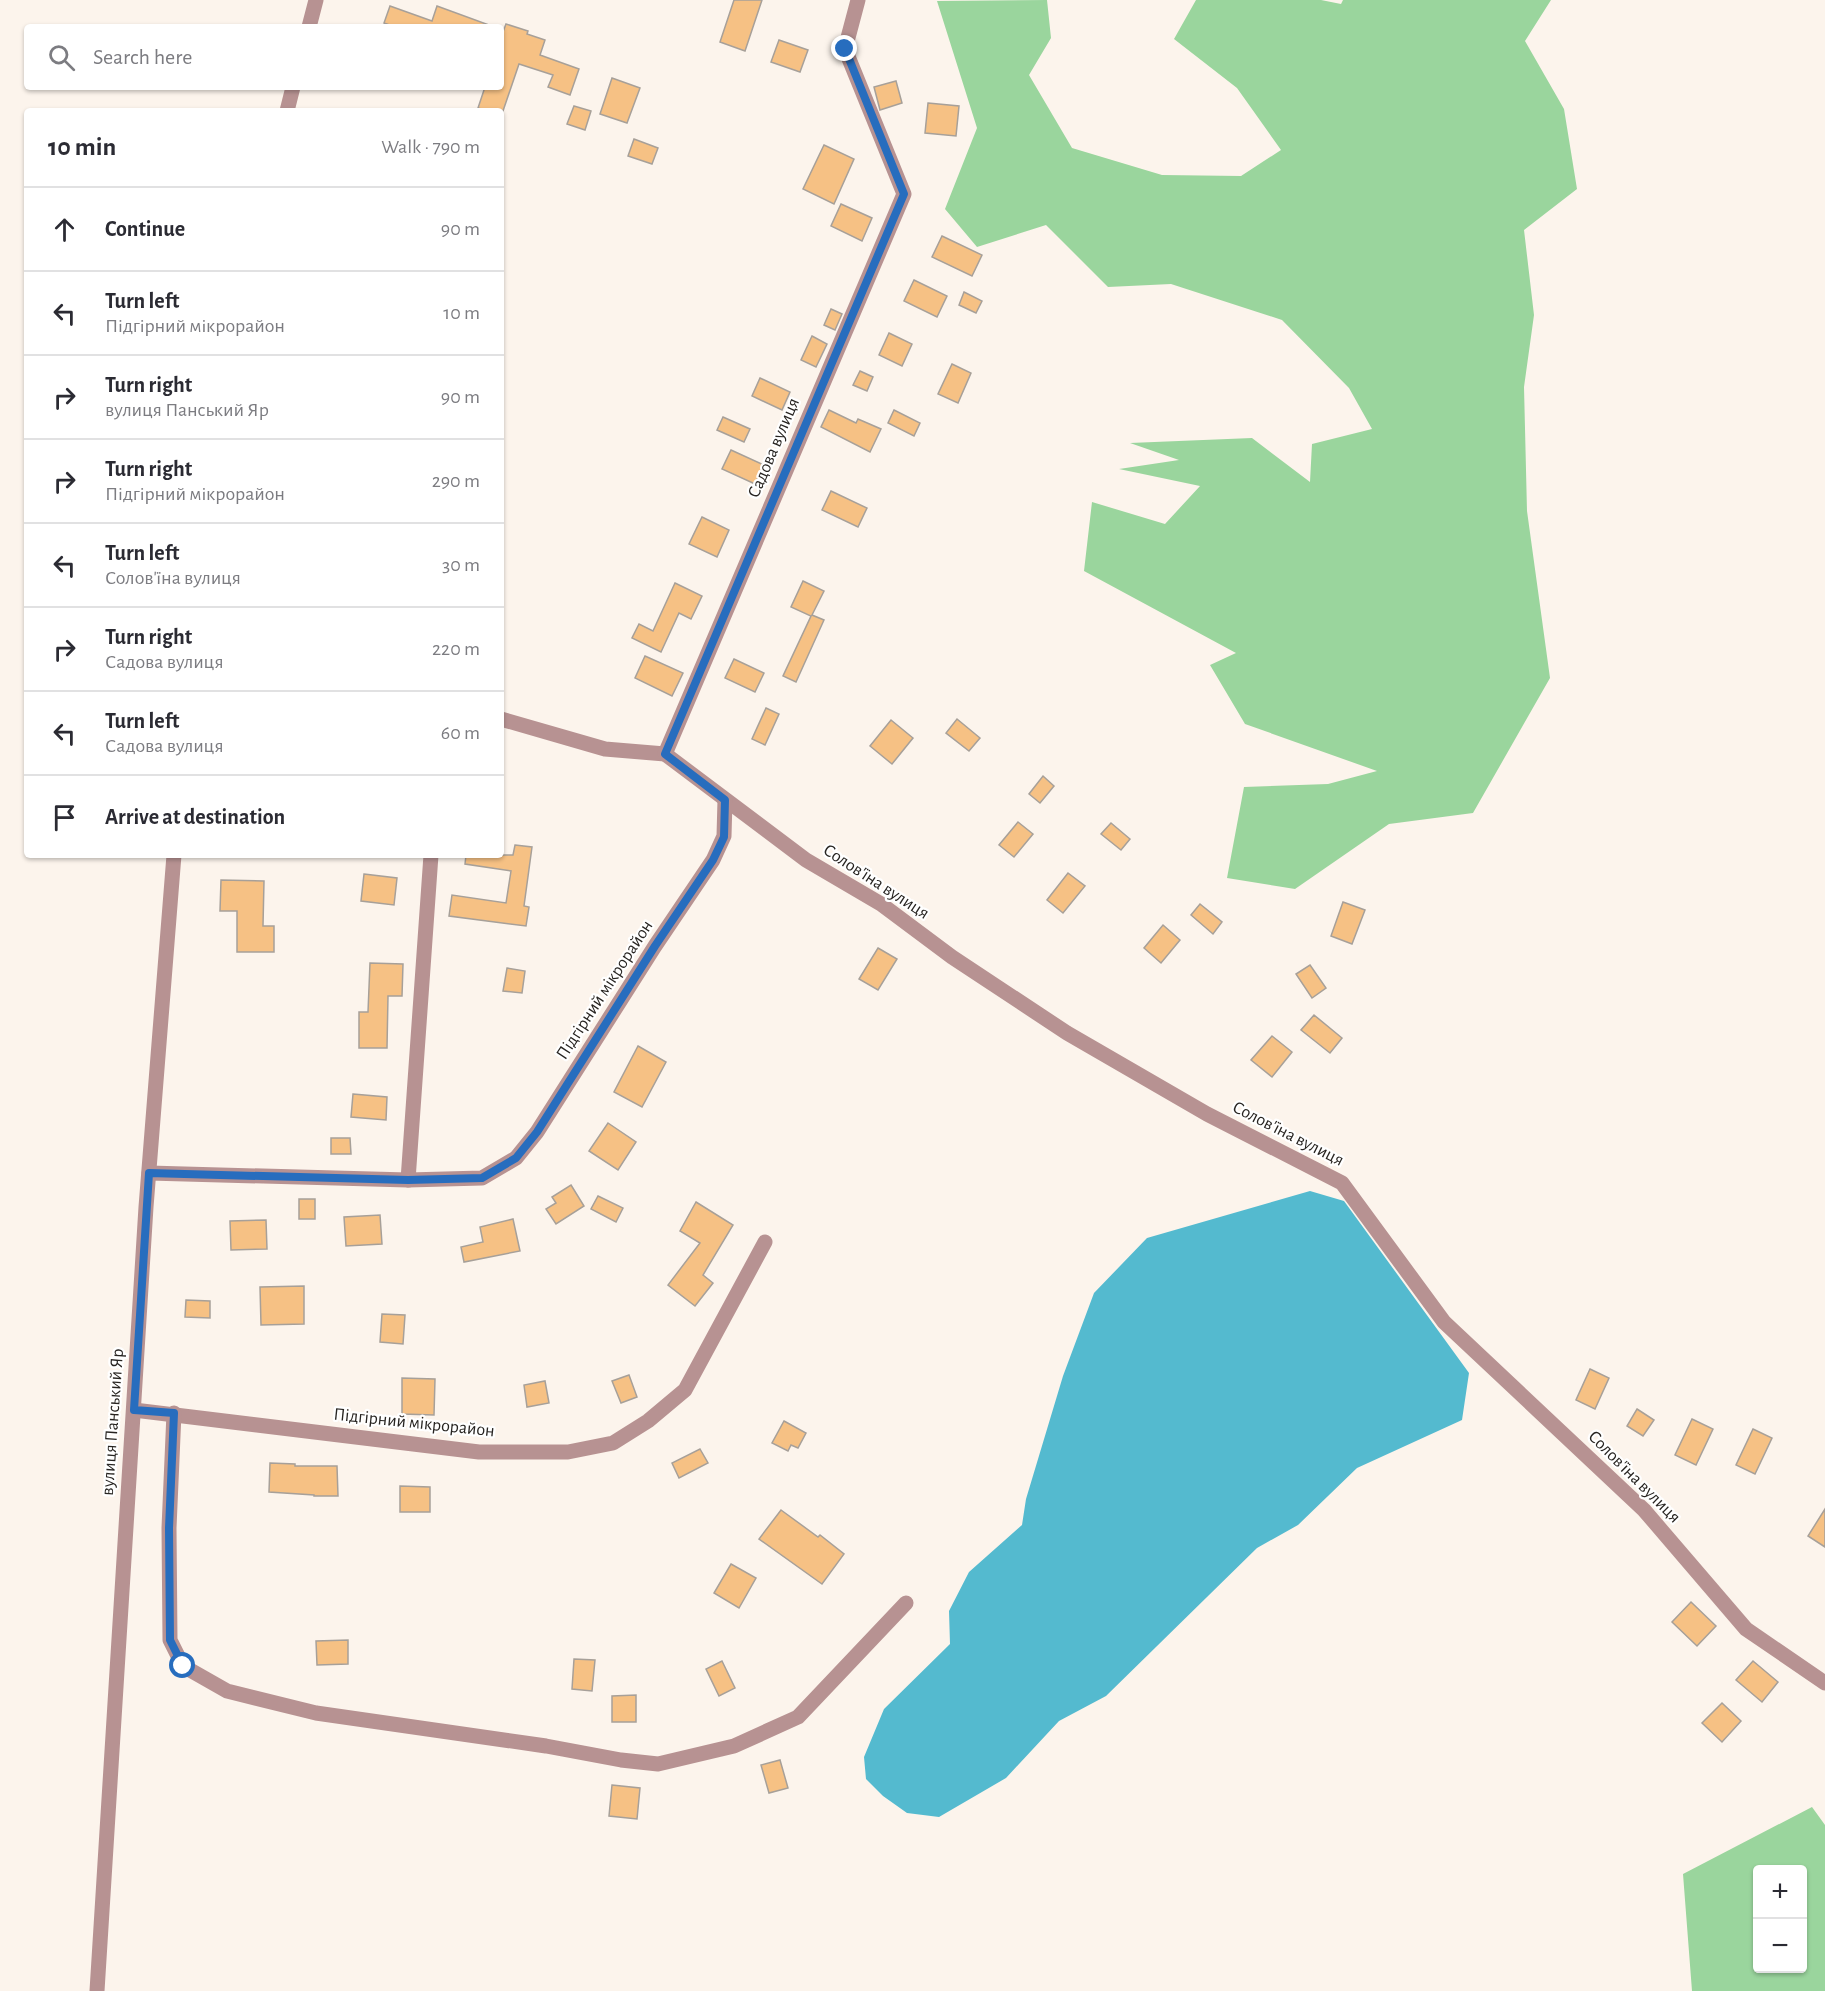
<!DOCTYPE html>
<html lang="en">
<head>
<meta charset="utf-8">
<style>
  :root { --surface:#fff; --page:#f2f2f3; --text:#2b2b33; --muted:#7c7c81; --line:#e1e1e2 }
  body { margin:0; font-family:"Alegreya Sans",sans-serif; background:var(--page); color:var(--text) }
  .controls { position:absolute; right:18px; bottom:18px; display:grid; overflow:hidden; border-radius:6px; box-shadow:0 2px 4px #0004 }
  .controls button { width:54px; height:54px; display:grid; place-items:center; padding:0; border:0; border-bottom:2px solid var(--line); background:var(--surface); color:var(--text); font:30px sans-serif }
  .stop { position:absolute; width:18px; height:18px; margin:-14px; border:4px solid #276dbe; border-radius:50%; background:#fff }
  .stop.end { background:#276dbe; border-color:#fff; box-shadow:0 2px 6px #0008 }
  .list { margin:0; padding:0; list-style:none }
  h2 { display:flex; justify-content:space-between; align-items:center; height:78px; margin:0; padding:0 24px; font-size:26px }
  h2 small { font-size:20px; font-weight:400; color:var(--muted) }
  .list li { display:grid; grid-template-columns:39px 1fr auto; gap:18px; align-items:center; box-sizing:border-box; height:84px; padding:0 24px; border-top:2px solid var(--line) }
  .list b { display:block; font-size:22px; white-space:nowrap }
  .list p { margin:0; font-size:20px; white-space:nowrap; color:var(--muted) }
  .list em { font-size:20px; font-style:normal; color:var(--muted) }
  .icon { flex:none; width:33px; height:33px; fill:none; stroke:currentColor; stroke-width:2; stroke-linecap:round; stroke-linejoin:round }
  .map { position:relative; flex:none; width:1825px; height:1991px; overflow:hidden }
  .search { position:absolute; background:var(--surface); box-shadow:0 2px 4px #0004; left:24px; top:24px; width:480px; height:66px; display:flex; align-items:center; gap:15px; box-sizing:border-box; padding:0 21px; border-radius:6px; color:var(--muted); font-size:22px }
  .panel { position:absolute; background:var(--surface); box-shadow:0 2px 4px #0004; left:24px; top:108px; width:480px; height:750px; border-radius:6px }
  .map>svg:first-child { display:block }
  .forest { fill:#9ad59d; fill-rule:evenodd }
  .water { fill:#54bacf }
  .building { fill:#f6c184; stroke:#a7a099; stroke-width:1.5 }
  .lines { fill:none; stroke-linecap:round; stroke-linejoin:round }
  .minor { stroke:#b79292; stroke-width:15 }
  .route { stroke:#276dbe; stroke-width:8 }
  .labels { text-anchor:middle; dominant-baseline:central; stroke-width:4.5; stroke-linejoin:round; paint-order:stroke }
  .street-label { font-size:18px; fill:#272421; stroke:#fff }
</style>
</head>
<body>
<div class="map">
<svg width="1825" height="1991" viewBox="0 0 1825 1991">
  <rect width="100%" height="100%" fill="#fcf4ec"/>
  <g class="forest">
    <polygon points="1047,0 1051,38 1029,75 1072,148 1162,175 1241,176 1281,150 1237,88 1174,39 1196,0 1321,0 1341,4 1343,0 1551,0 1525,41 1564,109 1577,189 1524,230 1534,315 1524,387 1527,511 1550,678 1473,813 1389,824 1295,889 1227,878 1244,787 1328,784 1377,771 1245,724 1210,665 1236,653 1084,571 1092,502 1165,524 1200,486 1119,469 1179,460 1130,443 1252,438 1310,482 1312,444 1372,429 1349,388 1282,320 1171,284 1108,287 1046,225 977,247 945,209 977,128 937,1"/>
    <path d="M1812,1807L1825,1825V1991H1692L1683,1874ZM1758,1870H1802V1968H1758Z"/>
  </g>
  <polygon class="water" points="1310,1191 1344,1201 1469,1373 1462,1420 1357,1468 1298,1525 1257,1548 1106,1696 1059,1721 1006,1778 939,1817 907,1813 883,1796 866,1779 864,1757 884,1709 950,1644 949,1611 969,1572 1022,1525 1026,1499 1063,1376 1094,1293 1147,1238"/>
  <g class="building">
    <polygon points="734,0 762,0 745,51 720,42"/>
    <polygon points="390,6 432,21 437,6 489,25 489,27 395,27 384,23"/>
    <polygon points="506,24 528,31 527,34 545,40 540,55 579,69 570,95 548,87 553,75 519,64 503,111 488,111 478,108 485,87 501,87 501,37"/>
    <polygon points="779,40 808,50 800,72 771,62"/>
    <polygon points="612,78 640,88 627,123 600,114"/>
    <polygon points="896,81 902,103 880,110 874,87"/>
    <polygon points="928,103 959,106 956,136 925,133"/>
    <polygon points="574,106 591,111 585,130 567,124"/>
    <polygon points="634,139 658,148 652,164 628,156"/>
    <polygon points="824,145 854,159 834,204 803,189"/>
    <polygon points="841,204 872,218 862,241 831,226"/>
    <polygon points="942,236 982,255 972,276 932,257"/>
    <polygon points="914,280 947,296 937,317 904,301"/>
    <polygon points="964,292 982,301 976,313 959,305"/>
    <polygon points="831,309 842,314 835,330 824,325"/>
    <polygon points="889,333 912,344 902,366 879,355"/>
    <polygon points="812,336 827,344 816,367 801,360"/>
    <polygon points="952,364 971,373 958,403 938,394"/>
    <polygon points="860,371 873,377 867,391 853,385"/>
    <polygon points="760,378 790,392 782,410 752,396"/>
    <polygon points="829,410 856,423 858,419 881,429 870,452 821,427"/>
    <polygon points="894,410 920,423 914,436 888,423"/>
    <polygon points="723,417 750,429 744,442 717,430"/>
    <polygon points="731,450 764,465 755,484 722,469"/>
    <polygon points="831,491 867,508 858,527 822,510"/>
    <polygon points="702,517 729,530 717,557 689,544"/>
    <polygon points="803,581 824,591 812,615 824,620 796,682 783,676 811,616 791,607"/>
    <polygon points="675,583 702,596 691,619 679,613 661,652 632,638 639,624 653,631"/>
    <polygon points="645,656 683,673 672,696 635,678"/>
    <polygon points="734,659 764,673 755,692 725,678"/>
    <polygon points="766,708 779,714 765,745 752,739"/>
    <polygon points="957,719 980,738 969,751 946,733"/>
    <polygon points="891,720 913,738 892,764 870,746"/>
    <polygon points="1043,776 1054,786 1040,803 1029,794"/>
    <polygon points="1018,822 1033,834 1014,857 999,845"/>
    <polygon points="1111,823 1130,839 1121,850 1101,834"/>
    <polygon points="515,845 532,847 524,906 529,907 526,926 449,916 452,895 506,903 511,871 465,864 466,855 513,855"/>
    <polygon points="1068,873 1085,886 1063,913 1047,900"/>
    <polygon points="364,874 397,878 394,905 361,901"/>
    <polygon points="221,880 264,881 263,926 274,926 274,952 237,952 237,911 220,911"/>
    <polygon points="1343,902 1365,910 1352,944 1331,936"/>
    <polygon points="1200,904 1222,922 1213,934 1191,915"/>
    <polygon points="1163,925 1180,940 1161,963 1144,948"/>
    <polygon points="878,948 897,959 878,990 859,979"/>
    <polygon points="370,963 403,964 402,996 388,996 387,1048 359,1048 359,1012 368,1012"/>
    <polygon points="1310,965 1326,988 1312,998 1296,974"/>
    <polygon points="507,968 525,971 522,993 503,991"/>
    <polygon points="1314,1015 1342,1038 1330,1053 1301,1030"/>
    <polygon points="1272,1036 1292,1052 1272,1077 1251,1060"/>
    <polygon points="638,1046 666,1062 642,1107 614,1092"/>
    <polygon points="353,1094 387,1097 386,1120 351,1117"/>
    <polygon points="608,1123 636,1142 618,1170 589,1151"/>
    <polygon points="331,1138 350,1138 351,1154 331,1154"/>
    <polygon points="571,1185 584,1206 556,1224 546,1209 556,1203 552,1197"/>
    <polygon points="598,1196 623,1208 616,1222 591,1209"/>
    <rect x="299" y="1199" width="16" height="20"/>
    <polygon points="696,1202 733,1225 703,1275 713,1283 695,1306 668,1285 700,1243 680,1231"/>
    <polygon points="380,1215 382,1244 346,1246 344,1217"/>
    <polygon points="513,1219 520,1251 464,1262 461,1247 483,1242 480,1227"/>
    <polygon points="266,1220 267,1249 231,1250 230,1221"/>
    <polygon points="304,1286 304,1324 261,1325 260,1287"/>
    <polygon points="186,1300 210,1301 210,1318 185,1317"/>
    <polygon points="382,1314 405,1315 403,1344 380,1342"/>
    <polygon points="1590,1369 1609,1378 1595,1409 1576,1400"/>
    <polygon points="629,1375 637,1397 621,1403 612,1381"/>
    <polygon points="402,1378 435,1379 434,1415 402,1414"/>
    <polygon points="545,1381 549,1403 527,1407 524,1385"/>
    <polygon points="1637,1409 1654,1420 1643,1436 1627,1426"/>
    <polygon points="1692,1419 1713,1429 1696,1465 1675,1455"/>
    <polygon points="784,1421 806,1433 798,1448 791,1445 788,1451 772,1443"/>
    <polygon points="1753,1429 1772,1438 1755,1474 1736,1465"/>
    <polygon points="700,1449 708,1463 679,1478 672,1463"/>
    <polygon points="270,1463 295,1464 295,1466 337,1466 338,1496 314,1496 314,1495 269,1492"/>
    <polygon points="400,1486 430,1487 430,1512 400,1512"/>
    <polygon points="1825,1509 1825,1547 1808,1536"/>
    <polygon points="781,1510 818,1537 820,1535 844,1554 822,1584 759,1539"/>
    <polygon points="731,1564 756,1578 739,1608 714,1593"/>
    <polygon points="1691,1602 1716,1626 1697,1646 1672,1622"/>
    <polygon points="348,1640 348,1664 317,1665 316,1641"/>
    <polygon points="574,1659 595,1660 592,1691 572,1689"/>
    <polygon points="722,1661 735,1688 719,1696 706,1669"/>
    <polygon points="1753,1661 1778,1682 1762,1702 1736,1680"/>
    <polygon points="636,1695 636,1722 612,1722 612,1696"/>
    <polygon points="1722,1703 1741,1721 1722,1742 1702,1723"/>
    <polygon points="780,1760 788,1788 769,1793 761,1765"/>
    <polygon points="612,1785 640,1788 637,1819 609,1816"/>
  </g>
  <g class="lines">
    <g class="minor">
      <polyline points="309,27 316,0"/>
      <polyline points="287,111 293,87"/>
      <polyline points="501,719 605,749 665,754 904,194 845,49 858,0"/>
      <polyline points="665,754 806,860 881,904 952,957 1067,1033 1207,1114 1342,1183 1444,1322 1644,1510 1746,1629 1825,1683"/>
      <polyline points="149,1173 408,1180 482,1178 516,1158 537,1132 655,946 713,860 724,836 725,800"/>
      <polyline points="408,1180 431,855"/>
      <polyline points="134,1410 479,1452 568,1452 613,1443 648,1421 685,1390 765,1242"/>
      <polyline points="174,1413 169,1528 170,1640 183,1666 227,1691 316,1713 546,1746 621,1760 658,1764 734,1746 798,1717 906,1603"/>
      <polyline points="97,1991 146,1207 174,855"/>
    </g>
  </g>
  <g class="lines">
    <polyline class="route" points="183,1666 170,1640 169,1528 174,1413 134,1410 149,1173 408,1180 482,1178 516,1158 537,1132 655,946 713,860 724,837 725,800 665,754 904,194 845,49"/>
  </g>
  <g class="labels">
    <g class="street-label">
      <text transform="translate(774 448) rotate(-67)">Садова вулиця</text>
      <text transform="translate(876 882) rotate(33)">Солов'їна вулиця</text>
      <text transform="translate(605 990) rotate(-57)">Підгірний мікрорайон</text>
      <text transform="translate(1288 1134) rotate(27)">Солов'їна вулиця</text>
      <text transform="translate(113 1422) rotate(-86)">вулиця Панський Яр</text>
      <text transform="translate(414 1423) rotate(6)">Підгірний мікрорайон</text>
      <text transform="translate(1634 1477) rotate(45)">Солов'їна вулиця</text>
    </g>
  </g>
</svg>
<div class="controls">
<button>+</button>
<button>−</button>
</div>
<div class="stop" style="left:183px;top:1666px"></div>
<div class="stop end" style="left:845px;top:49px"></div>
<div class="search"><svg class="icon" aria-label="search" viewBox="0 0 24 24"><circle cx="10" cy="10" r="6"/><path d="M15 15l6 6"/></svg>Search here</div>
<section class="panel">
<h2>10 min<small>Walk · 790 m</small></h2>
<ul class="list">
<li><svg class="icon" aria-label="ahead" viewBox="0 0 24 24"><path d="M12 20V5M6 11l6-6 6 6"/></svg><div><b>Continue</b></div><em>90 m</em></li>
<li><svg class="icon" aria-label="left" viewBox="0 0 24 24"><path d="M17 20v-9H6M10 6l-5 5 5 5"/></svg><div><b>Turn left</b><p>Підгірний мікрорайон</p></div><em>10 m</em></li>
<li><svg class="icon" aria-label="right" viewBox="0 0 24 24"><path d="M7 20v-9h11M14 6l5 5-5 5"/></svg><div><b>Turn right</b><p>вулиця Панський Яр</p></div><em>90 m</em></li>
<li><svg class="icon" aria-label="right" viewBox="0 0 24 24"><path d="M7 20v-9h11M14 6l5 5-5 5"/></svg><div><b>Turn right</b><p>Підгірний мікрорайон</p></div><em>290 m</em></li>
<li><svg class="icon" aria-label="left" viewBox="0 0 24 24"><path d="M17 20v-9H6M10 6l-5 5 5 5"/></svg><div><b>Turn left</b><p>Солов'їна вулиця</p></div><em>30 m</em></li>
<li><svg class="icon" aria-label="right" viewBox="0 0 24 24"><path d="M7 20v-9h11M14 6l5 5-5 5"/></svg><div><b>Turn right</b><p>Садова вулиця</p></div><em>220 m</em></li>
<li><svg class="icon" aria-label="left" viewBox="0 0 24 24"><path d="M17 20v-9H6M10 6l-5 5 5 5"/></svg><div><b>Turn left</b><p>Садова вулиця</p></div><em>60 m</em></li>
<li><svg class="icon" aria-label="arrive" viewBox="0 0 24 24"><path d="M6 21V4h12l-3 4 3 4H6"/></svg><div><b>Arrive at destination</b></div></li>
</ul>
</section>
</div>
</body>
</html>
